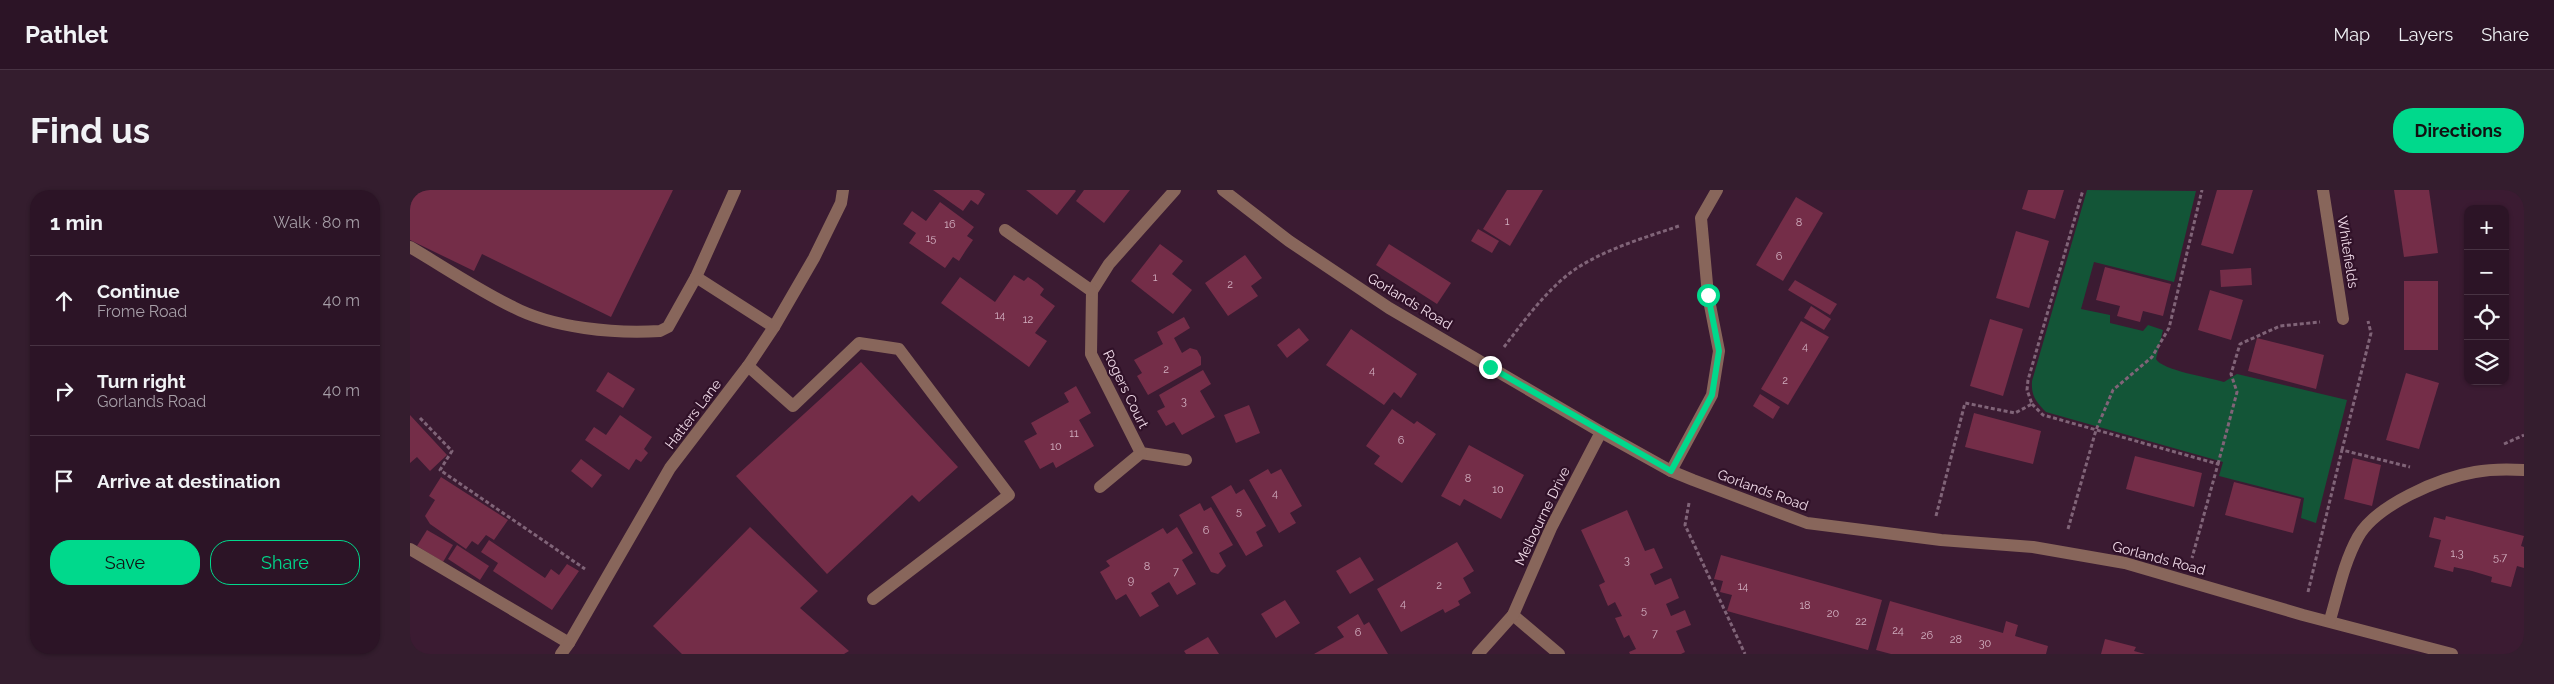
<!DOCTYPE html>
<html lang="en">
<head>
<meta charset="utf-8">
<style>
  :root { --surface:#2c1426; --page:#341d2e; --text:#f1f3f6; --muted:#a69ea7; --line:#483343; --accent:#00d98c }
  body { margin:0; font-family:Raleway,sans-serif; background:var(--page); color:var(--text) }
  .controls { position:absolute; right:15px; top:15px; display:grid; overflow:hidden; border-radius:10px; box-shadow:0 1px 4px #0004 }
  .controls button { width:45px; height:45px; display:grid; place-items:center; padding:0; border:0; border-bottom:1px solid var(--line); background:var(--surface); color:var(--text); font:25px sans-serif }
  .stop { position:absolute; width:15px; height:15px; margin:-11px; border:4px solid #00d98c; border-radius:50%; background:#fff }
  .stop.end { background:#00d98c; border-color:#fff; box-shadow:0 1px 5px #0008 }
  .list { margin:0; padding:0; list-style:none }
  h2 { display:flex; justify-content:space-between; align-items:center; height:65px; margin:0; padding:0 20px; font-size:21px }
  h2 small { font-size:16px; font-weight:400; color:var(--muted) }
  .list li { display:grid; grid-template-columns:32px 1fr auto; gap:15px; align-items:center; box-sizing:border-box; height:90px; padding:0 20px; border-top:1px solid var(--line) }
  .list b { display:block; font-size:19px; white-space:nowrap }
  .list p { margin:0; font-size:16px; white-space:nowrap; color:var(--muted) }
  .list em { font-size:16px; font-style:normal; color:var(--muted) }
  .actions { display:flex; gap:10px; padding:15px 20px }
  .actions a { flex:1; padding:11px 0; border:1px solid var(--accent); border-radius:20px; text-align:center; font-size:18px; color:var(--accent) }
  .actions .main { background:var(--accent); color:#111 }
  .icon { flex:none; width:28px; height:28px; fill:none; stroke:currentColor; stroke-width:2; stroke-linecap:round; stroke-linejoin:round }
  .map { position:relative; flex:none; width:2114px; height:464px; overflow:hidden; border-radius:20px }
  header { display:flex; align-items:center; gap:30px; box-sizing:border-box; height:70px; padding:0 25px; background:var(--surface); border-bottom:1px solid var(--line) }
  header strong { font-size:24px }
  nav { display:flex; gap:28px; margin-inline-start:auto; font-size:18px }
  .intro { display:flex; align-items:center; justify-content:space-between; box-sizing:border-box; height:120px; padding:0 30px }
  h1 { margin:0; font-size:35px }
  .button { padding:12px 22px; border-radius:20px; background:var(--accent); color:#111; font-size:18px; font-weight:700 }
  main { display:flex; gap:30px; padding:0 30px }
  aside { flex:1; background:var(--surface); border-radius:20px; box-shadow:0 1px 4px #0004 }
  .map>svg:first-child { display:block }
  .green { fill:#135537 }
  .building { fill:#742d48 }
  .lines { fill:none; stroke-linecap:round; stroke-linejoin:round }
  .path { stroke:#806478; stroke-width:3; stroke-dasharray:4 2.5; stroke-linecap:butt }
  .minor { stroke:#88665b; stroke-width:12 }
  .route { stroke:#00d98c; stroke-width:6 }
  .labels { text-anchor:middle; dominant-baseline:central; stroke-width:4.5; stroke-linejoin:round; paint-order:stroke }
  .number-label { font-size:11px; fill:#d2b0c1 }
  .street-label { font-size:14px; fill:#f1dbe9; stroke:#301128 }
</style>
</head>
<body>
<header>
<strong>Pathlet</strong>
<nav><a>Map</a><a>Layers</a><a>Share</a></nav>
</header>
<div class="intro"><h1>Find us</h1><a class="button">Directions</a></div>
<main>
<aside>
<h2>1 min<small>Walk · 80 m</small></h2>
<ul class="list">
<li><svg class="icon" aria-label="ahead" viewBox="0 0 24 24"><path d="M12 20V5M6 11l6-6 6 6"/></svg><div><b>Continue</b><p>Frome Road</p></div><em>40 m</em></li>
<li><svg class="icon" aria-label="right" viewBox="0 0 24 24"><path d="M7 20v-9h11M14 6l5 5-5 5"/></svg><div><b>Turn right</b><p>Gorlands Road</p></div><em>40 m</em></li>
<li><svg class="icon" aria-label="arrive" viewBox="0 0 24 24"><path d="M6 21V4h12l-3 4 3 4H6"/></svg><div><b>Arrive at destination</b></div></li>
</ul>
<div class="actions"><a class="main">Save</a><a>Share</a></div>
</aside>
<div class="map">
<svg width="2114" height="464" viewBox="0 0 2114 464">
  <rect width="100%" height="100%" fill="#3b1b32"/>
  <path class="green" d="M1677,0L1786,1L1764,92L1684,72L1671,119L1700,125V133L1733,141L1738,135L1753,140L1746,169C1751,180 1801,188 1814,192L1827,184L1937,210L1906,333L1891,328L1894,308L1809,286L1813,272L1636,222C1626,212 1621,206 1622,191Z"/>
  <g class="building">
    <polygon points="0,0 263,0 201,127 72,64 64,81 0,50"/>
    <polygon points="523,0 569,0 575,4 568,15 561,10 553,21"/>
    <polygon points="616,0 665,0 666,1 647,25"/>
    <polygon points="674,0 720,0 694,33 666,11"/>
    <polygon points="1097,0 1133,0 1100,56 1073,39"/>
    <polygon points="1618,0 1654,0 1645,29 1612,19"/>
    <polygon points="1807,0 1843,0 1823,64 1791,55"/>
    <polygon points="1984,0 2019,0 2028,63 1994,67"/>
    <polygon points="1386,7 1413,23 1373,91 1346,75"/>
    <polygon points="530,12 564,37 557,46 563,50 556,60 549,71 543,67 535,78 499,53 506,43 493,34 502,21 516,31"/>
    <polygon points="1068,39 1089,51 1082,63 1061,51"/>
    <polygon points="1606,41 1639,51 1619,118 1586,108"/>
    <polygon points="750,54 773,71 762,84 782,100 763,124 721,91"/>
    <polygon points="979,54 1041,93 1027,114 966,75"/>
    <polygon points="835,65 852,88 841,96 848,106 818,126 795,93"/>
    <polygon points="1695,77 1761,94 1753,126 1733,121 1730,132 1707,126 1710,116 1686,110"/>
    <polygon points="1841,78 1842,95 1811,97 1810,80"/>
    <polygon points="604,85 614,91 618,87 627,93 634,99 630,105 645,116 625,143 637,151 619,177 531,113 550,87 585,112"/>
    <polygon points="1385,90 1427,114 1420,125 1378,100"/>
    <rect x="1994" y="91" width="34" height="69"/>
    <polygon points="1800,100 1833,110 1821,150 1788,140"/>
    <polygon points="1401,116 1421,129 1414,140 1394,128"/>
    <polygon points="774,127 780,138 764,148 772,163 780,158 787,160 791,167 791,175 738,205 727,186 732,183 724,170 753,154 747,142"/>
    <polygon points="1580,129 1613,139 1593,206 1560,196"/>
    <polygon points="1391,131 1419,147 1378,215 1351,199"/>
    <polygon points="889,138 899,150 877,168 867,155"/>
    <polygon points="941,139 1007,184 991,208 984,202 974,215 916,175"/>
    <polygon points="1847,148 1914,165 1906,199 1838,181"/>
    <polygon points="451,172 548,277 509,312 502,305 417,384 326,286"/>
    <polygon points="793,180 801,194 790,201 805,227 772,245 764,232 756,236 747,221 755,217 749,205"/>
    <polygon points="198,182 225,199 213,218 186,201"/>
    <polygon points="1996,183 2029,193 2009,259 1976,250"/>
    <polygon points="666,196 681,223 669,230 684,256 646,278 643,272 630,279 614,251 627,244 621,233 659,212 654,203"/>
    <polygon points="1350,204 1370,217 1363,229 1343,216"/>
    <polygon points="839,215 850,243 826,253 814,225"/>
    <polygon points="982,219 1004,234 1007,231 1026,244 992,293 964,274 970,266 956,256"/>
    <polygon points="1564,223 1631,241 1623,274 1555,257"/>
    <polygon points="0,225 37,265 20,281 7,267 0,273"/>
    <polygon points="210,225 242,247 234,259 238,263 231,272 226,269 219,280 175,250 184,237 196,245"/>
    <polygon points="1059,255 1114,285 1091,329 1054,309 1050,316 1031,306"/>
    <polygon points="1725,266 1792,283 1784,317 1716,299"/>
    <polygon points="1943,268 1971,275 1962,316 1934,309"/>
    <polygon points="171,269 192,285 182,298 161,281"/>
    <polygon points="858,279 861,284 871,279 892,316 880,323 886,333 869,343 839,290"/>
    <polygon points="31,287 98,330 84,350 76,345 68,355 62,351 56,359 20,334 15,326 25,310 19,306"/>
    <polygon points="1824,292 1891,309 1883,343 1815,325"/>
    <polygon points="821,295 826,304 834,299 856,336 846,342 853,356 836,366 801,307"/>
    <polygon points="790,313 794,321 801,317 823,355 809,363 816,376 808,384 801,382 769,325"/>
    <polygon points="1217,320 1235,361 1244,358 1253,378 1240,384 1245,395 1261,388 1269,408 1256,414 1261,426 1275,420 1281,435 1266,441 1275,462 1271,464 1220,464 1219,462 1226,459 1219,445 1214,448 1205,428 1212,426 1205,412 1198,416 1189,395 1195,392 1171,340"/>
    <polygon points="2036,326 2114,346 2111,356 2114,357 2114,378 2107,376 2101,397 2081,392 2082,387 2062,381 2044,377 2043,382 2024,377 2031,350 2019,347 2024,327 2035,330"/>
    <polygon points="340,337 408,401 390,418 439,461 434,464 272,464 243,436"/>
    <polygon points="767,337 783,363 772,370 786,394 767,405 759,392 741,403 749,416 730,427 716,404 706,410 690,382 700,376 696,371 753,338 757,344"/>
    <polygon points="17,340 43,355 33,372 7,356"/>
    <polygon points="79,350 135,388 141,379 149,385 157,374 169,381 142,420 83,381 88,373 71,362"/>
    <polygon points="1047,352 1064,381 1053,388 1061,403 1048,411 1050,415 1035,423 1033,419 991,442 967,399"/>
    <polygon points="47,355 79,376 70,390 38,369"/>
    <polygon points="1311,365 1472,410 1458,460 1317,421 1322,405 1310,402 1313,391 1304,389"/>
    <polygon points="950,367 964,390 940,404 926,381"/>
    <polygon points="875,410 890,433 866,448 851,424"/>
    <polygon points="1480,411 1593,443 1596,431 1608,435 1605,446 1638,456 1636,464 1481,464 1466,460"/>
    <polygon points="948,424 954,435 959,432 978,464 904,464 934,447 927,437"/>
    <polygon points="798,447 809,464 776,464 774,461"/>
    <polygon points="1695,449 1726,457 1724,461 1735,464 1691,464"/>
  </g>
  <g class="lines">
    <g class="path">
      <path d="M1094,157C1114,131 1134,103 1160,83C1191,60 1234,48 1269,36"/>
      <polyline points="1622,214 1633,225 1808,274 1782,368"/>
      <polyline points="10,228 42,261 30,280 175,379"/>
      <polyline points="2094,254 2114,245"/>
      <polyline points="1932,260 1961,143 1958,131"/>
      <polyline points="1808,274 1827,202 1821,184 1830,154 1870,136 1910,132"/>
      <polyline points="1279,313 1275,335 1335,464"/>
      <polyline points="1526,326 1555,213 1605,223 1622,214 1617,200 1618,190 1673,0"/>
      <polyline points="1658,339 1686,240 1703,200 1742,167 1759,138 1792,0"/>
      <polyline points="1898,402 1932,260 2000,277"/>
    </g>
    <g class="minor">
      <polyline points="765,0 699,74 682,101 681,164 731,263 776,270"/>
      <polyline points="813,0 879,51 979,118 1191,242 1261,281 1283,290 1397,333 1531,350 1623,357 1715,373 1893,425 2042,464"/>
      <polyline points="1913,0 1933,129"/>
      <polyline points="595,40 682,101"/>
      <path d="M0,57C34,77 68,100 103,117C143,138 205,144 250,141L258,137L286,87L325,0"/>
      <polyline points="286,87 364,137"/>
      <polyline points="338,176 383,216 449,153 489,159 599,305 463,409"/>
      <polyline points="1261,281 1302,205 1309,161 1298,105 1291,28 1307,0"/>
      <polyline points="690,297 731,263"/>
      <polyline points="0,359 159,453"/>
      <polyline points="1103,425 1149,464"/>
      <path d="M1920,430C1928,403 1934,372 1948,347C1966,315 2029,288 2065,282C2081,279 2097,279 2114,280"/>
      <polyline points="151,464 159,453 260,278 338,176 364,137 404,68 431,13 433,0"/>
      <polyline points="1068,464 1103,425 1141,338 1191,242"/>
    </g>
  </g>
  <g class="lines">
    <polyline class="route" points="1080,177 1261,281 1302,205 1309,161 1298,105"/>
  </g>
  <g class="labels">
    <g class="number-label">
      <text x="1097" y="31">1</text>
      <text x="1389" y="32">8</text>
      <text x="540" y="34">16</text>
      <text x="521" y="48">15</text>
      <text x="1369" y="66">6</text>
      <text x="745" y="87">1</text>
      <text x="820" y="94">2</text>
      <text x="590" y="125">14</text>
      <text x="618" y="129">12</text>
      <text x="1395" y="156">4</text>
      <text x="756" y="179">2</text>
      <text x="962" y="180">4</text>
      <text x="1375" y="190">2</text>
      <text x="774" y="211">3</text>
      <text x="664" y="243">11</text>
      <text x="991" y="250">6</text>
      <text x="646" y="256">10</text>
      <text x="1058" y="288">8</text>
      <text x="1088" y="299">10</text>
      <text x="865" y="303">4</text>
      <text x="829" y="321">5</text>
      <text x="796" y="340">6</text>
      <text x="2047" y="363">1,3</text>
      <text x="2090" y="367">5,7</text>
      <text x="1217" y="370">3</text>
      <text x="737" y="376">8</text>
      <text x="766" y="381">7</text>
      <text x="721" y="390">9</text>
      <text x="1029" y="395">2</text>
      <text x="1333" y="396">14</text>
      <text x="993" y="413">4</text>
      <text x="1395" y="415">18</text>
      <text x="1234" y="420">5</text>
      <text x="1423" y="423">20</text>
      <text x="1451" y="431">22</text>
      <text x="1488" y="440">24</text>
      <text x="948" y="442">6</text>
      <text x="1245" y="443">7</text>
      <text x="1517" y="445">26</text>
      <text x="1546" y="449">28</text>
      <text x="1575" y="453">30</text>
    </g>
    <g class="street-label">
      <text transform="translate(1938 62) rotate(81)">Whitefields</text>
      <text transform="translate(1000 111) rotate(31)">Gorlands Road</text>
      <text transform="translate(716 199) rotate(64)">Rogers Court</text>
      <text transform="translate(283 224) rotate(-53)">Hatters Lane</text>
      <text transform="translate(1353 300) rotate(20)">Gorlands Road</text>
      <text transform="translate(1132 326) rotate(-64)">Melbourne Drive</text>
      <text transform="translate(1749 368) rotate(15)">Gorlands Road</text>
    </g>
  </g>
</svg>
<div class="controls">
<button>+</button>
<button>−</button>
<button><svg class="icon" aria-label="locate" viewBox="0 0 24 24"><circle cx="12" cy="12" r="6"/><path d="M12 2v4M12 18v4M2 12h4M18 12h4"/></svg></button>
<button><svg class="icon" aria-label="layers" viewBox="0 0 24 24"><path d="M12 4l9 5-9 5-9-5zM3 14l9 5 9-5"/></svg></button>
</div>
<div class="stop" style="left:1298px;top:105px"></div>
<div class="stop end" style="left:1080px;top:177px"></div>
</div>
</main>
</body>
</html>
